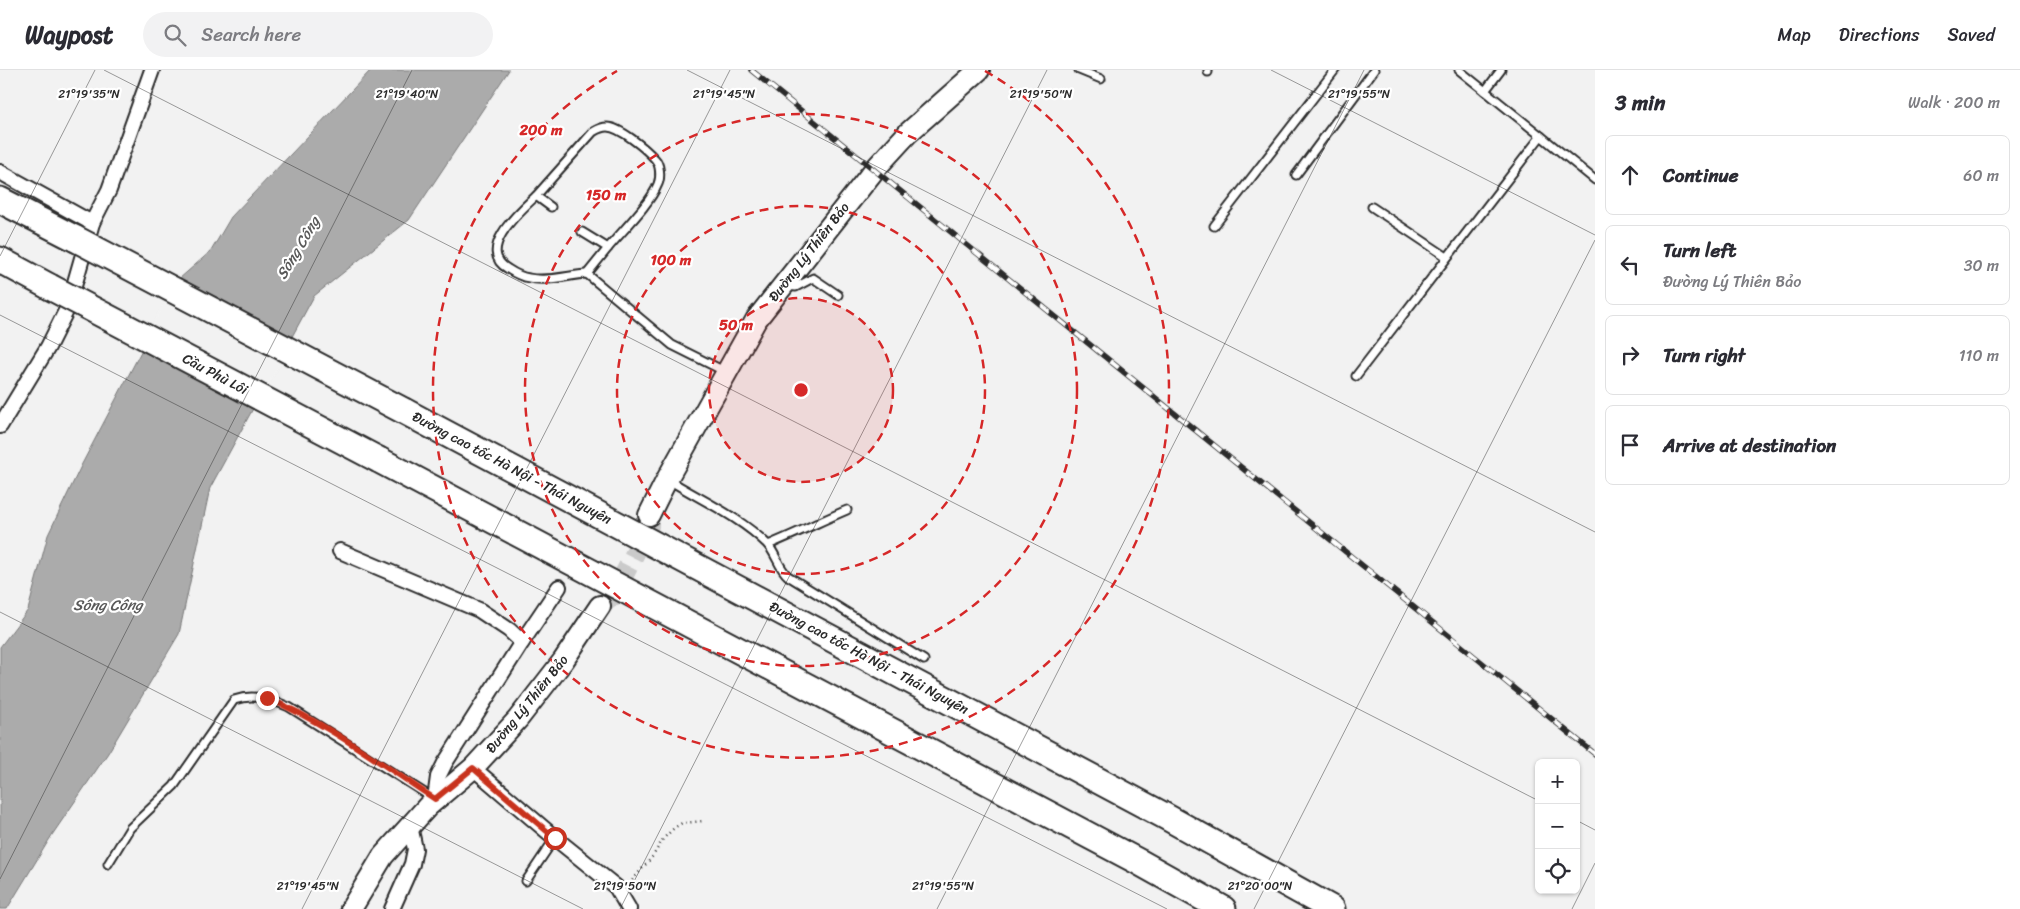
<!DOCTYPE html>
<html lang="en">
<head>
<meta charset="utf-8">
<style>
  :root { --surface:#fff; --page:#f2f2f3; --text:#2b2b33; --muted:#7c7c81; --line:#e1e1e2 }
  body { margin:0; font-family:Sriracha,sans-serif; background:var(--page); color:var(--text) }
  .controls { position:absolute; right:15px; bottom:15px; display:grid; overflow:hidden; border-radius:8px; box-shadow:0 1px 4px #0004 }
  .controls button { width:45px; height:45px; display:grid; place-items:center; padding:0; border:0; border-bottom:1px solid var(--line); background:var(--surface); color:var(--text); font:25px sans-serif }
  .stop { position:absolute; width:15px; height:15px; margin:-11px; border:4px solid #c8321e; border-radius:50%; background:#fff }
  .stop.end { background:#c8321e; border-color:#fff; box-shadow:0 1px 5px #0008 }
  .list { margin:0; padding:0; list-style:none }
  h2 { display:flex; justify-content:space-between; align-items:center; height:65px; margin:0; padding:0 20px; font-size:21px }
  h2 small { font-size:16px; font-weight:400; color:var(--muted) }
  .list li { display:grid; grid-template-columns:32px 1fr auto; gap:15px; align-items:center; box-sizing:border-box; height:80px; margin:0 10px 10px; padding:0 10px; border:1px solid var(--line); border-radius:8px }
  .list b { display:block; font-size:19px; white-space:nowrap }
  .list p { margin:0; font-size:16px; white-space:nowrap; color:var(--muted) }
  .list em { font-size:16px; font-style:normal; color:var(--muted) }
  .icon { flex:none; width:28px; height:28px; fill:none; stroke:currentColor; stroke-width:2; stroke-linecap:round; stroke-linejoin:round }
  .map { position:relative; flex:none; width:1595px; height:839px; overflow:hidden }
  header { display:flex; align-items:center; gap:30px; box-sizing:border-box; height:70px; padding:0 25px; background:var(--surface); border-bottom:1px solid var(--line) }
  header strong { font-size:24px }
  nav { display:flex; gap:28px; margin-inline-start:auto; font-size:18px }
  .search { width:350px; height:45px; background:var(--page); display:flex; align-items:center; gap:12px; box-sizing:border-box; padding:0 18px; border-radius:28px; color:var(--muted); font-size:19px }
  main { display:flex }
  aside { flex:1; background:var(--surface) }
  .map>svg:first-child { display:block }
  .water { fill:#ababab; stroke:#787878 }
  .pier { fill:#f2f2f2 }
  .lines { fill:none; stroke-linecap:round; stroke-linejoin:round }
  .secondary-tunnel { stroke:#cacaca; stroke-width:20; stroke-dasharray:20 10; stroke-linecap:butt }
  .lane-casing { stroke:#2b2b2b; stroke-width:11 }
  .street-casing { stroke:#2b2b2b; stroke-width:18 }
  .secondary-casing { stroke:#2b2b2b; stroke-width:24 }
  .highway-casing { stroke:#2b2b2b; stroke-width:29 }
  .path { stroke:#2b2b2b; stroke-width:2.5; stroke-dasharray:1 4; stroke-linecap:butt }
  .lane { stroke:#fff; stroke-width:7 }
  .street { stroke:#fff; stroke-width:14 }
  .secondary { stroke:#fff; stroke-width:20 }
  .highway { stroke:#fff; stroke-width:25 }
  .rail-casing { stroke:#2b2b2b; stroke-width:5.5 }
  .rail { stroke:#fff; stroke-width:4; stroke-dasharray:11; stroke-linecap:butt }
  .highway-bridge-casing { stroke:#2b2b2b; stroke-width:29; stroke-linecap:butt }
  .highway-bridge { stroke:#fff; stroke-width:25 }
  .route { stroke:#c8321e; stroke-width:6 }
  .ticks { fill:none; stroke:#2b2b2b; stroke-width:1; stroke-opacity:0.45 }
  .ring { fill:none; stroke:#d62828; stroke-width:2.5; stroke-dasharray:9 6 }
  .labels { text-anchor:middle; dominant-baseline:central; stroke-width:4.5; stroke-linejoin:round; paint-order:stroke }
  .street-label { font-size:14px; fill:#2b2b2b; stroke:#fff }
  .water-label { font-size:15px; font-style:italic; fill:#585858; stroke:#fff }
  .ticks-label { font-size:12px; text-anchor:middle; fill:#2b2b2b; stroke:#fff; stroke-width:4.5; stroke-linejoin:round; paint-order:stroke }
  .centre { fill:#d62828; stroke:#fff; stroke-width:2.5 }
  .ring-label { font-size:15px; text-anchor:middle; font-weight:bold; fill:#d62828; stroke:#fff; stroke-width:4.5; stroke-linejoin:round; paint-order:stroke }
</style>
</head>
<body>
<header>
<strong>Waypost</strong>
<div class="search"><svg class="icon" aria-label="search" viewBox="0 0 24 24"><circle cx="10" cy="10" r="6"/><path d="M15 15l6 6"/></svg>Search here</div>
<nav><a>Map</a><a>Directions</a><a>Saved</a></nav>
</header>
<main>
<div class="map">
<svg width="1595" height="839" viewBox="0 0 1595 839">
  <rect width="100%" height="100%" fill="#f2f2f2"/>
  <filter id="ink" filterUnits="userSpaceOnUse"><feTurbulence type="fractalNoise" baseFrequency=".02" numOctaves="2"/><feDisplacementMap in="SourceGraphic" scale="10" xChannelSelector="R" yChannelSelector="G"/><feConvolveMatrix kernelMatrix="1 2 1 2 8 2 1 2 1" color-interpolation-filters="sRGB"/></filter>
  <g filter="url(#ink)">
    <polygon class="water" points="371,0 509,0 409,150 314,226 210,418 179,564 108,683 52,765 7,839 0,839 0,577 28,540 48,465 82,394 179,209 211,181 231,147"/>
    <polygon class="pier" points="171,219 288,280 261,328 146,267"/>
    <g class="lines">
      <polyline class="secondary-tunnel" points="600,536 613,526 649,456 649,445"/>
      <g class="lane-casing">
        <g id="lane">
          <polyline points="1079,0 1101,9"/>
          <polyline points="1208,2 1208,0"/>
          <polyline points="1485,21 1501,0"/>
          <polyline points="1541,66 1595,110"/>
          <polyline points="1296,105 1374,0"/>
          <path d="M536,126L593,62C598,59 601,57 607,57C620,57 646,79 655,89C660,94 661,107 658,114C650,134 622,161 608,178"/>
          <path d="M551,137L536,126C520,141 475,180 508,199C514,203 522,207 529,208C547,212 569,205 587,204L672,275L726,302"/>
          <polyline points="1372,137 1447,187"/>
          <polyline points="1214,156 1335,0"/>
          <polyline points="582,162 608,178 587,204"/>
          <polyline points="786,216 796,217 813,208 838,225"/>
          <polyline points="1356,306 1541,66 1459,0"/>
          <path d="M669,410C701,430 740,447 767,474C776,483 778,497 788,506L924,590"/>
          <path d="M768,475C795,464 821,451 847,440"/>
          <path d="M108,794L130,758L174,716L234,630C254,623 270,629 289,637L434,729"/>
          <polyline points="526,811 555,768"/>
        </g>
      </g>
      <g class="street-casing">
        <g id="street">
          <polyline points="0,102 92,153"/>
          <polyline points="0,356 48,277 68,237 92,153 109,120 152,0"/>
          <polyline points="340,481 479,540 509,560 522,572 559,517"/>
          <polyline points="473,698 555,768 616,817 629,839"/>
          <polyline points="435,729 438,707 445,693 522,572"/>
          <polyline points="392,839 412,794 415,779 410,756"/>
        </g>
      </g>
      <g class="secondary-casing">
        <g id="secondary">
          <polyline points="649,445 667,409 756,250 875,99 908,63 979,0"/>
          <polyline points="351,839 383,786 428,736 473,698 518,649 563,591 600,536"/>
        </g>
      </g>
      <g class="highway-casing">
        <g id="highway">
          <polyline points="0,130 76,169"/>
          <polyline points="0,190 50,217"/>
          <polyline points="404,341 1163,745 1332,839"/>
          <polyline points="379,390 1139,792 1223,839"/>
        </g>
      </g>
      <polyline class="path" points="629,814 653,786 663,769 674,758 682,753 704,751"/>
      <use href="#lane" class="lane"/>
      <use href="#street" class="street"/>
      <use href="#secondary" class="secondary"/>
      <use href="#highway" class="highway"/>
      <g class="rail-casing">
        <polyline id="rail" points="751,0 1595,684"/>
      </g>
      <use href="#rail" class="rail"/>
      <g class="highway-bridge-casing">
        <g id="highway-bridge">
          <polyline points="76,169 404,341"/>
          <polyline points="50,217 379,390"/>
        </g>
      </g>
      <use href="#highway-bridge" class="highway-bridge"/>
    </g>
  </g>
  <g class="lines" filter="url(#ink)">
    <path class="route" d="M267,628C327,653 381,694 435,729L473,698L555,768"/>
  </g>
  <path class="ticks" d="M104,0L1539,731M687,0L1595,462M1271,0L1595,165M0,186L95,0M0,245L1167,839M0,542L583,839M1576,750L1595,760M0,809L412,0M302,839L730,0M620,839L1047,0M937,839L1364,0M1254,839L1595,170M1572,839L1595,793"/>
  <circle cx="801" cy="320" r="92" fill="#d62828" fill-opacity=".12"/>
  <g class="ring">
    <circle cx="801" cy="320" r="92"/>
    <circle cx="801" cy="320" r="184"/>
    <circle cx="801" cy="320" r="276"/>
    <path d="M985 1A368 368 0 1 1 617 1"/>
  </g>
  <g class="labels">
    <g class="street-label">
      <text transform="translate(809 182) rotate(-52)">Đường Lý Thiên Bảo</text>
      <text transform="translate(215 304) rotate(28)">Cầu Phù Lôi</text>
      <text transform="translate(512 398) rotate(28)">Đường cao tốc Hà Nội - Thái Nguyên</text>
      <text transform="translate(869 588) rotate(28)">Đường cao tốc Hà Nội - Thái Nguyên</text>
      <text transform="translate(527 634) rotate(-51)">Đường Lý Thiên Bảo</text>
    </g>
    <g class="water-label">
      <text transform="translate(298 178) rotate(-59)">Sông Công</text>
      <text x="108" y="535">Sông Công</text>
    </g>
  </g>
  <g class="ticks-label">
    <text x="89" y="28">21°19'35"N</text>
    <text x="407" y="28">21°19'40"N</text>
    <text x="724" y="28">21°19'45"N</text>
    <text x="1041" y="28">21°19'50"N</text>
    <text x="1359" y="28">21°19'55"N</text>
    <text x="308" y="820">21°19'45"N</text>
    <text x="625" y="820">21°19'50"N</text>
    <text x="943" y="820">21°19'55"N</text>
    <text x="1260" y="820">21°20'00"N</text>
  </g>
  <circle cx="801" cy="320" r="8" class="centre"/>
  <g class="ring-label">
    <text x="541" y="65">200 m</text>
    <text x="606" y="130">150 m</text>
    <text x="671" y="195">100 m</text>
    <text x="736" y="260">50 m</text>
  </g>
</svg>
<div class="controls">
<button>+</button>
<button>−</button>
<button><svg class="icon" aria-label="locate" viewBox="0 0 24 24"><circle cx="12" cy="12" r="6"/><path d="M12 2v4M12 18v4M2 12h4M18 12h4"/></svg></button>
</div>
<div class="stop" style="left:555px;top:768px"></div>
<div class="stop end" style="left:267px;top:628px"></div>
</div>
<aside>
<h2>3 min<small>Walk · 200 m</small></h2>
<ul class="list">
<li><svg class="icon" aria-label="ahead" viewBox="0 0 24 24"><path d="M12 20V5M6 11l6-6 6 6"/></svg><div><b>Continue</b></div><em>60 m</em></li>
<li><svg class="icon" aria-label="left" viewBox="0 0 24 24"><path d="M17 20v-9H6M10 6l-5 5 5 5"/></svg><div><b>Turn left</b><p>Đường Lý Thiên Bảo</p></div><em>30 m</em></li>
<li><svg class="icon" aria-label="right" viewBox="0 0 24 24"><path d="M7 20v-9h11M14 6l5 5-5 5"/></svg><div><b>Turn right</b></div><em>110 m</em></li>
<li><svg class="icon" aria-label="arrive" viewBox="0 0 24 24"><path d="M6 21V4h12l-3 4 3 4H6"/></svg><div><b>Arrive at destination</b></div></li>
</ul>
</aside>
</main>
</body>
</html>
